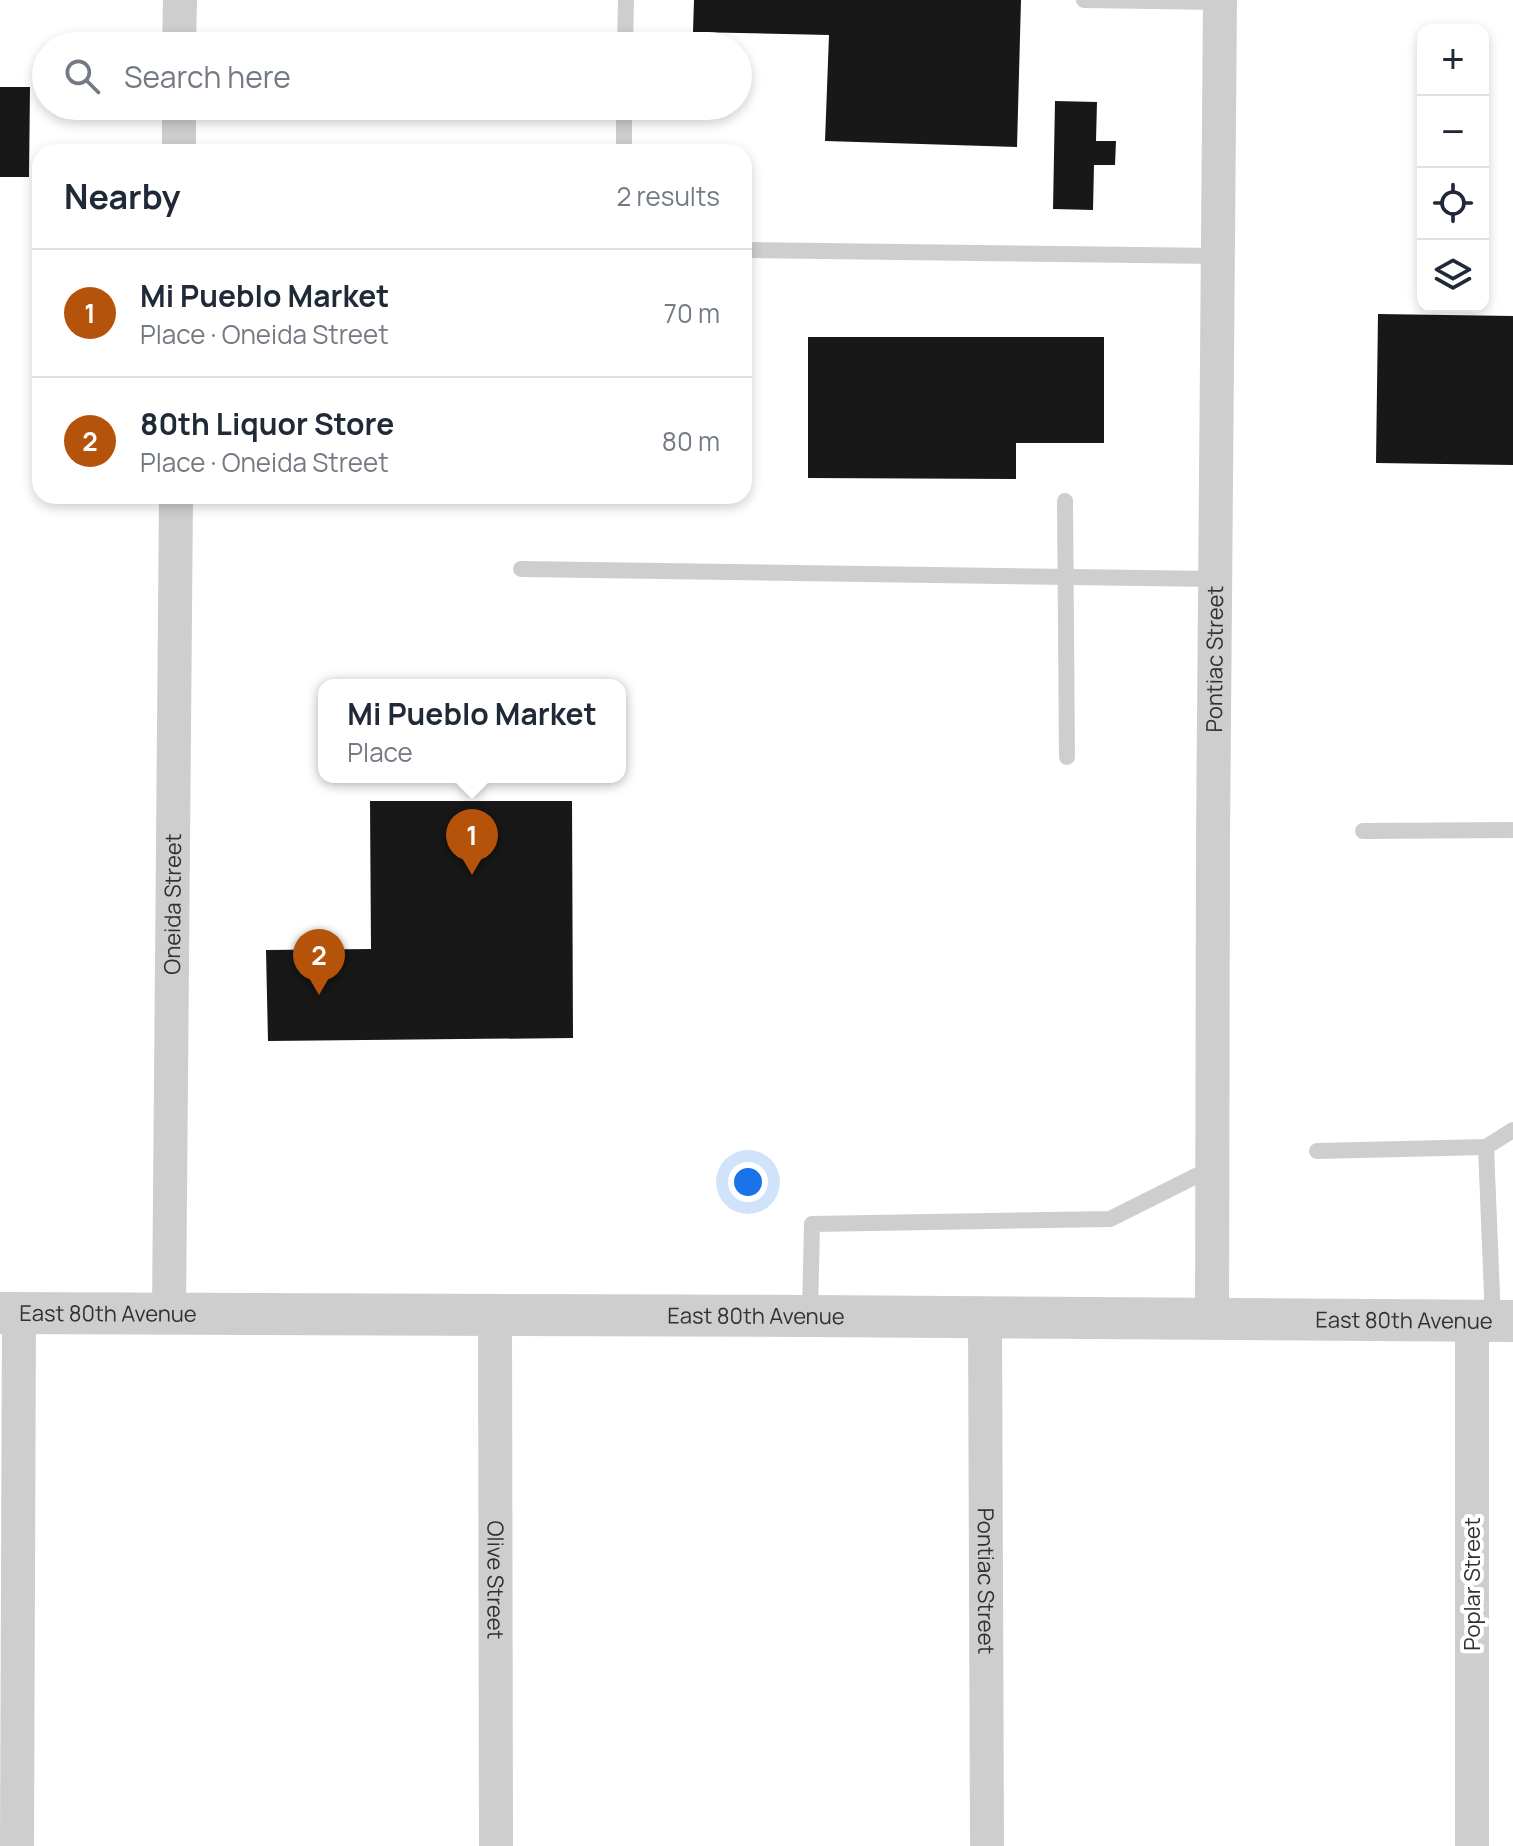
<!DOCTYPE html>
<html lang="en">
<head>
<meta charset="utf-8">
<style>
  :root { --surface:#fff; --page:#f6f6f7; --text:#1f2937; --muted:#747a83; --line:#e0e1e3; --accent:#b45309 }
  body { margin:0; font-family:Manrope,sans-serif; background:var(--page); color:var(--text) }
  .controls { position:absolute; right:24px; top:24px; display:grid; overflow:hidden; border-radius:16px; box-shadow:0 4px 12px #0003 }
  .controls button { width:72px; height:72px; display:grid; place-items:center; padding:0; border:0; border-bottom:2px solid var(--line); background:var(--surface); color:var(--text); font:40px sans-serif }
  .you { position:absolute; left:748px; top:1182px; width:28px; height:28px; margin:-20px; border:6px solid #fff; border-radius:50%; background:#1a73e8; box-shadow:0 0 0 12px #1a73e833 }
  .badge { display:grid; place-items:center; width:52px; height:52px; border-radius:50%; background:var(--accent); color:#fff; font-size:26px; font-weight:700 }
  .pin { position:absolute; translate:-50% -66px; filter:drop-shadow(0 2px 4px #0008) }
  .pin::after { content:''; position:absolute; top:42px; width:28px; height:24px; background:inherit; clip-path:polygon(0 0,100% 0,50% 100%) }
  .popup { position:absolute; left:318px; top:679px; width:308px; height:104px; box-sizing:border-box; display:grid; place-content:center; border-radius:16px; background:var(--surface); filter:drop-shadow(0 2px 6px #0005); font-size:26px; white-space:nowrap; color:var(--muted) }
  .popup b { font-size:30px; color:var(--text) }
  .popup::after { content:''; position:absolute; left:50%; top:100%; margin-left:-16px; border:16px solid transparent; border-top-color:var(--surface) }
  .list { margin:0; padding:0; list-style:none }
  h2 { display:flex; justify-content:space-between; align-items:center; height:104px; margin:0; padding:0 32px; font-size:34px }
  h2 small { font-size:26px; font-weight:400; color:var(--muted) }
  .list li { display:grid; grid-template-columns:52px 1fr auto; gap:24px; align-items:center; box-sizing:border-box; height:128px; padding:0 32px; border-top:2px solid var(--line) }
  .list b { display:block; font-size:30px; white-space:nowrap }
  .list p { margin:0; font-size:26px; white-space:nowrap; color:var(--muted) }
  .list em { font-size:26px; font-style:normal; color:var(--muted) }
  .icon { flex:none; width:44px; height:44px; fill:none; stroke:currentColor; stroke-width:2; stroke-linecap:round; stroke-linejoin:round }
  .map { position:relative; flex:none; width:1513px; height:1846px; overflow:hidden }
  .search { position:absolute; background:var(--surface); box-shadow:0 4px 12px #0003; left:32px; top:32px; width:720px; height:88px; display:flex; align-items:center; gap:20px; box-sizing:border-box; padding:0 28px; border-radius:44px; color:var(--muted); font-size:30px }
  .panel { position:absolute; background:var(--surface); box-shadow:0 4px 12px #0003; left:32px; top:144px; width:720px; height:360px; border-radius:24px }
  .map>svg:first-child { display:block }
  .building { fill:#181818 }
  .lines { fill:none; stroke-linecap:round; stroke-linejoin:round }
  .service { stroke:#cecece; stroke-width:16 }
  .minor { stroke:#cecece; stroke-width:34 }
  .tertiary { stroke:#cecece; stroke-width:42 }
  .labels { text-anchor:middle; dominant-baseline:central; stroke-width:8; stroke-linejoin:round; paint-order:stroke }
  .street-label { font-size:22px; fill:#313131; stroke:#fff }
</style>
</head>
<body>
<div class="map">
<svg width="1513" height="1846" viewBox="0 0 1513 1846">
  <rect width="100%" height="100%" fill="#fff"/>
  <g class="building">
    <polygon points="694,0 1021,0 1017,147 825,141 829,35 693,32"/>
    <polygon points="0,87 30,87 29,177 0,177"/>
    <polygon points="1055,101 1097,102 1096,141 1116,141 1115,165 1094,165 1093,210 1053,209"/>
    <polygon points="1378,314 1513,316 1513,465 1376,463"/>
    <polygon points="808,337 1104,337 1104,443 1016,443 1016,479 808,478"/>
    <polygon points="370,801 572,801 573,1038 268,1041 266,950 371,949"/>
  </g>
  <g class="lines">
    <g class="service">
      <polyline points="1084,0 1220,2"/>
      <polyline points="625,46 626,0"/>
      <polyline points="624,152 624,106"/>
      <polyline points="744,250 1218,256"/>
      <polyline points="1065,501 1067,757"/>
      <polyline points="521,569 1215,579"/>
      <polyline points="1363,831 1513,830"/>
      <polyline points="1486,1147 1513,1130"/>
      <polyline points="1317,1151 1486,1147 1493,1320"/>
      <polyline points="810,1314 812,1224 1110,1219 1212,1168"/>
    </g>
    <g class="minor">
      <polyline points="179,46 180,0"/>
      <polyline points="179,152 179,106"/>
      <path id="s1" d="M169,1312L176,496"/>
      <path id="s2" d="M495,1314L496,1846"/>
      <path id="s3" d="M985,1317L987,1846"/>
      <path id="s4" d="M1212,1319L1213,839L1220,0"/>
      <polyline points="1472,1321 1472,1846"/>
      <polyline points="17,1846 19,1312"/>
    </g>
    <path class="tertiary" id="s5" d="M0,1313L810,1316L1513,1321"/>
  </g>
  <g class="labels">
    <g class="street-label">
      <text stroke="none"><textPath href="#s4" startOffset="660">Pontiac Street</textPath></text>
      <text stroke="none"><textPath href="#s1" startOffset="408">Oneida Street</textPath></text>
      <text stroke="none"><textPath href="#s5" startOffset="108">East 80th Avenue</textPath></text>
      <text stroke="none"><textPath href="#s5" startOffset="756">East 80th Avenue</textPath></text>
      <text stroke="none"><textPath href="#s5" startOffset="1404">East 80th Avenue</textPath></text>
      <text stroke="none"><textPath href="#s2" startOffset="266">Olive Street</textPath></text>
      <text stroke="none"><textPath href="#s3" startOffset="264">Pontiac Street</textPath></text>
      <text transform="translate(1472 1584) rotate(-90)">Poplar Street</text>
    </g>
  </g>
</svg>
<div class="controls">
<button>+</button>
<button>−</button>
<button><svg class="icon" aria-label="locate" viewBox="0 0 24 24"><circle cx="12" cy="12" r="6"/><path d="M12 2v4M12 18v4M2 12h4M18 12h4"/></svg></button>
<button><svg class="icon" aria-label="layers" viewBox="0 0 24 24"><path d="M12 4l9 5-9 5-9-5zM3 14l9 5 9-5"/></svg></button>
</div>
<div class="you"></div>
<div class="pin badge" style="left:472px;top:875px">1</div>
<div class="popup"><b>Mi Pueblo Market</b>Place</div>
<div class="pin badge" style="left:319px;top:995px">2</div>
<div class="search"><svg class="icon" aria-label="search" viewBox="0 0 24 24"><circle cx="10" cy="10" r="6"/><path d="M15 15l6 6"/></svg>Search here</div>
<section class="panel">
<h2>Nearby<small>2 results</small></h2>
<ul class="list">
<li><span class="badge">1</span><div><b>Mi Pueblo Market</b><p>Place · Oneida Street</p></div><em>70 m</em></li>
<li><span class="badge">2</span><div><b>80th Liquor Store</b><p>Place · Oneida Street</p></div><em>80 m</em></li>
</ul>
</section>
</div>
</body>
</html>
